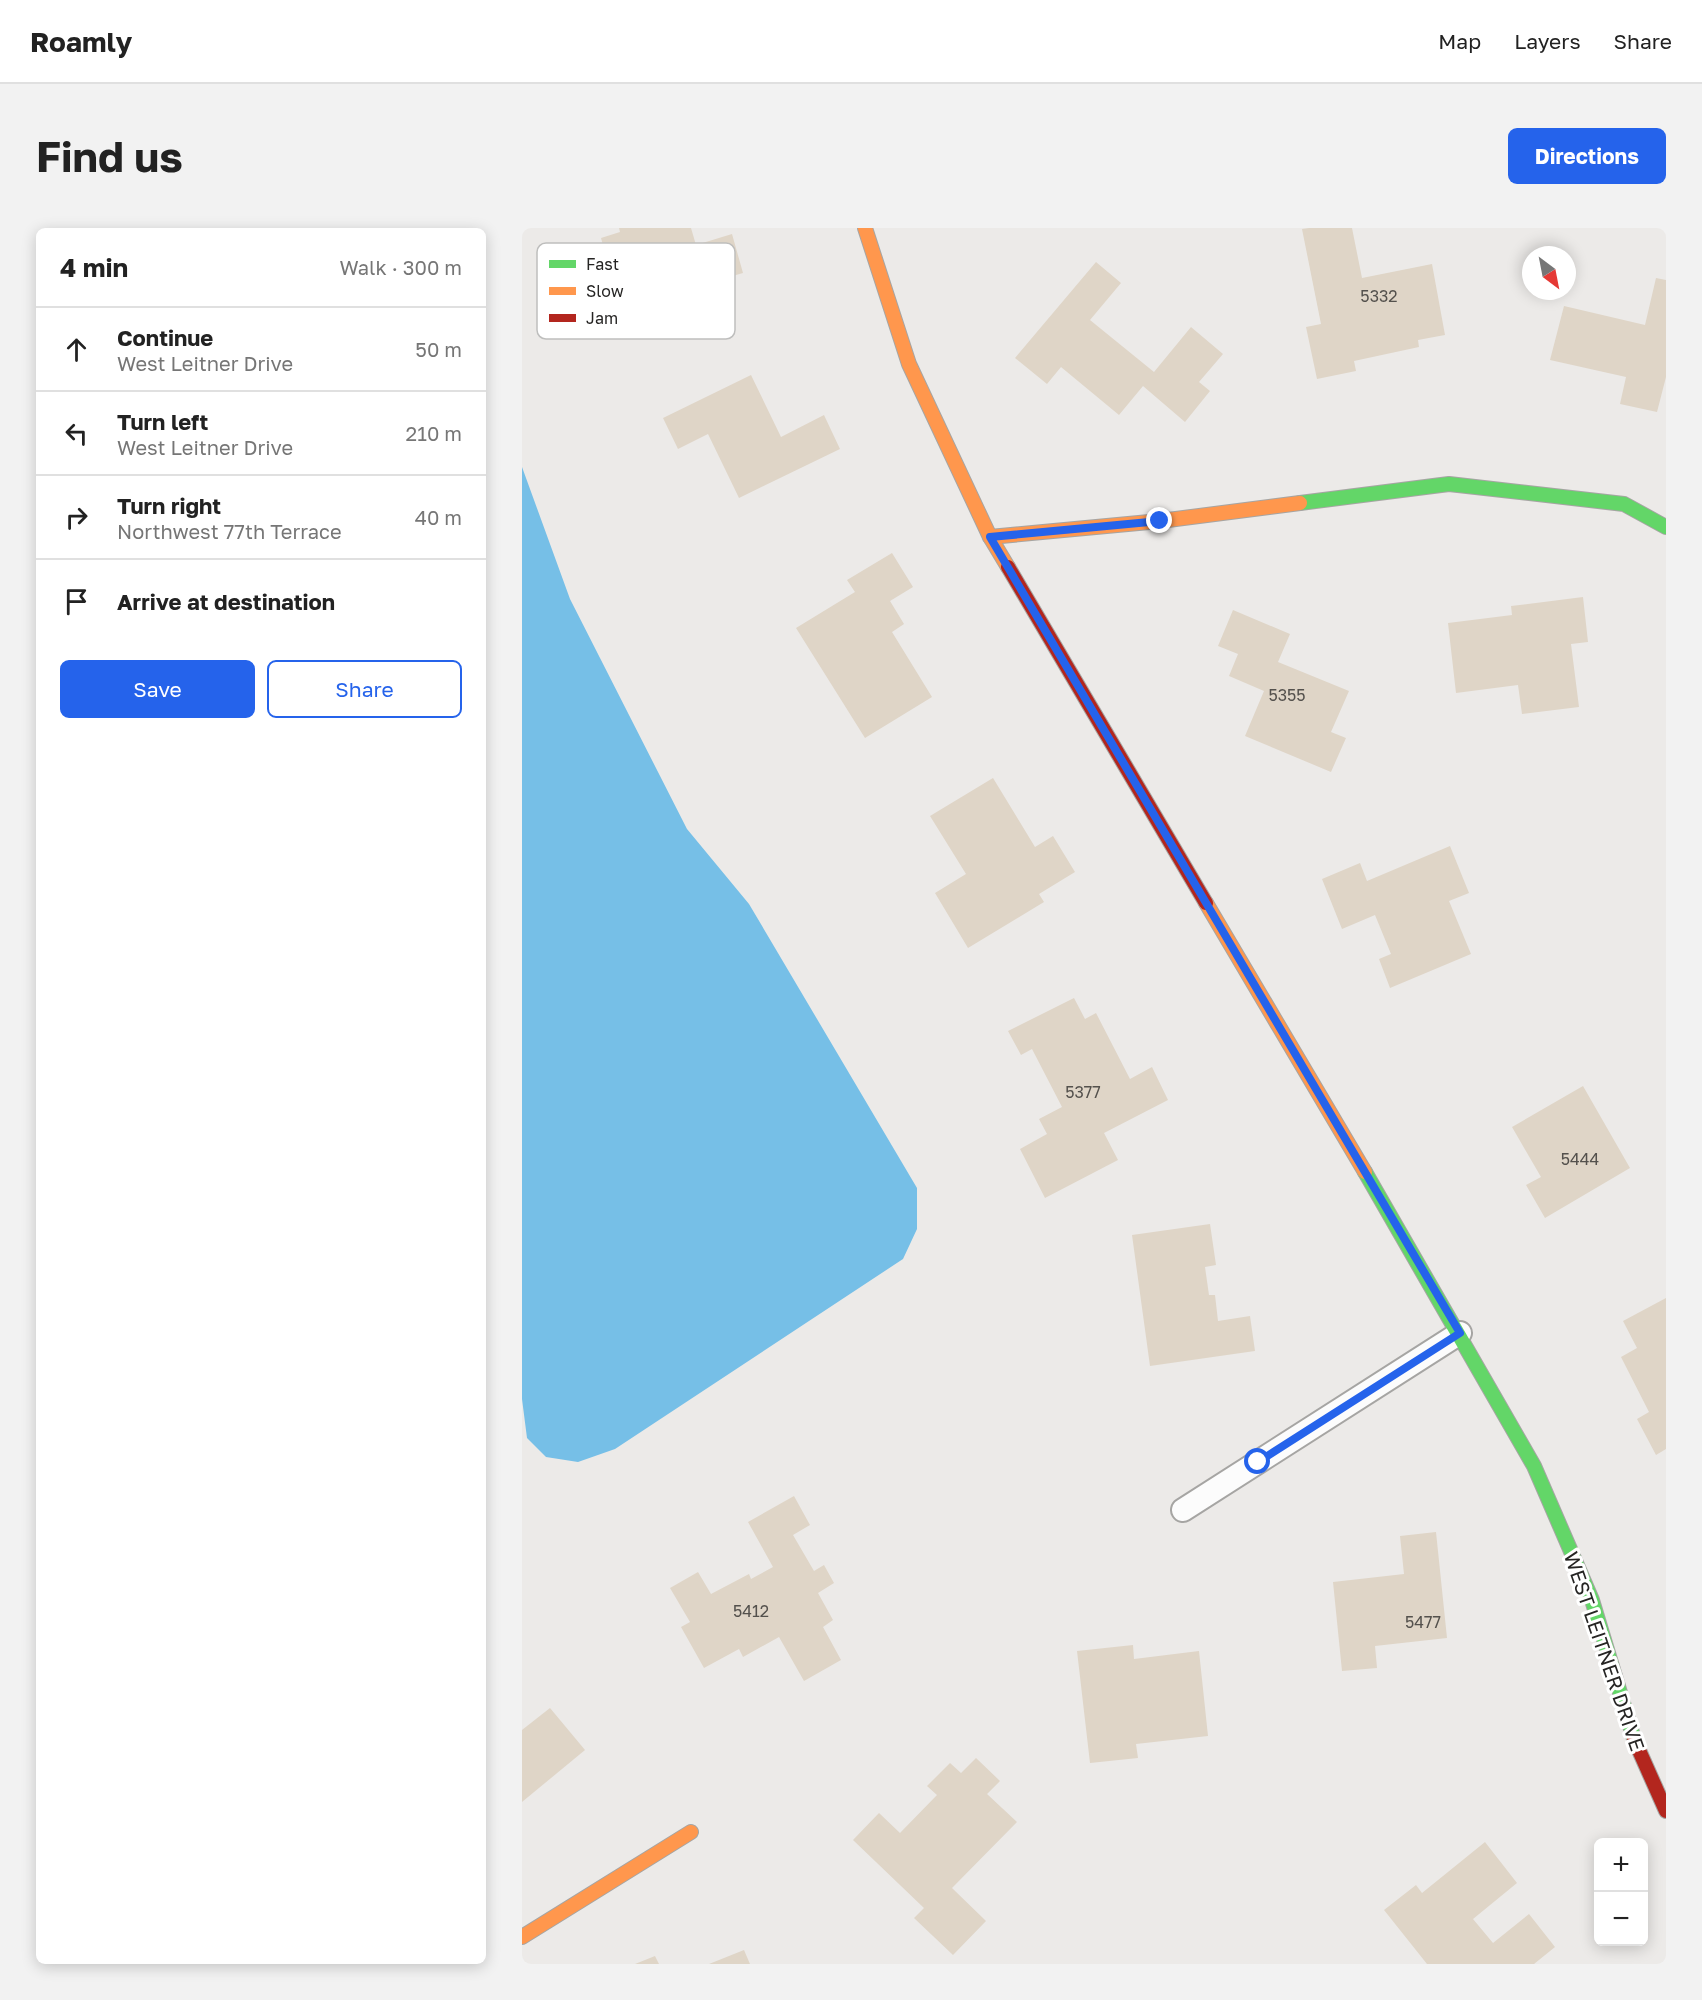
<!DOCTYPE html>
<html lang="en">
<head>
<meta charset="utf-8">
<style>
  :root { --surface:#fff; --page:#f2f2f2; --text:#222; --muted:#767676; --line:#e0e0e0; --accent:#2563eb }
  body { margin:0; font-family:"Golos Text",sans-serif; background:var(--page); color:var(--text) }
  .controls { position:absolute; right:18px; bottom:18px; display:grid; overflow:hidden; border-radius:9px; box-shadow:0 3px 15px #0003 }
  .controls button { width:54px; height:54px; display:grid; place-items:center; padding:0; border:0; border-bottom:2px solid var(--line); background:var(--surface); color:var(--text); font:30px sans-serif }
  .compass { position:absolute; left:1000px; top:18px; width:54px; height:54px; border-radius:50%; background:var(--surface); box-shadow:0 3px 15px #0003; rotate:148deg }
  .stop { position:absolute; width:18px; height:18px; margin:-14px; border:4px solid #2563eb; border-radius:50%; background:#fff }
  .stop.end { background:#2563eb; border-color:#fff; box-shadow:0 2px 6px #0008 }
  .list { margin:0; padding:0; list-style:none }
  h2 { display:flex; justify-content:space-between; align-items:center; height:78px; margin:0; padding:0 24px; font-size:26px }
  h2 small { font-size:20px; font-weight:400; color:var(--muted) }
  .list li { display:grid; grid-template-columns:39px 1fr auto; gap:18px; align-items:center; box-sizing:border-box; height:84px; padding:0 24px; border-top:2px solid var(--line) }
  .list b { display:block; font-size:22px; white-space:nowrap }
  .list p { margin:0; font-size:20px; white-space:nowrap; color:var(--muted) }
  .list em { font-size:20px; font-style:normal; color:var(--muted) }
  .actions { display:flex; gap:12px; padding:18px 24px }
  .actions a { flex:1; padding:14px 0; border:2px solid var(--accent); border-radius:9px; text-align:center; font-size:21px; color:var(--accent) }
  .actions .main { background:var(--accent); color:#fff }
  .icon { flex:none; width:33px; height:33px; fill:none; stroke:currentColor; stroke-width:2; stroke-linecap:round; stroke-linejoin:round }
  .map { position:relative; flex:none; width:1144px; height:1736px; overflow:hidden; border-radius:9px }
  header { display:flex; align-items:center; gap:36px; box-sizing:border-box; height:84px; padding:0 30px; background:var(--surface); border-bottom:2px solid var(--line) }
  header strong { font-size:28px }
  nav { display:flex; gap:33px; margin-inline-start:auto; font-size:21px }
  .intro { display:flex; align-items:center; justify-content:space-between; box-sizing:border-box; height:144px; padding:0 36px }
  h1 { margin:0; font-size:42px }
  .button { padding:15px 27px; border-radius:9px; background:var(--accent); color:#fff; font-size:21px; font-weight:700 }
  main { display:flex; gap:36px; padding:0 36px }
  aside { flex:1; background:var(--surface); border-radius:9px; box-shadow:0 3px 15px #0003 }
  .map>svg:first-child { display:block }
  .water { fill:#76bfe7 }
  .building { fill:#dfd5c7 }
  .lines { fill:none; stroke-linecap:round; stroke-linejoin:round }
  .street-casing { stroke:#a6a5a3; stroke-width:26 }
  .fast-casing { stroke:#a6a5a3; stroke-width:16 }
  .slow-casing { stroke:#a6a5a3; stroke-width:16 }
  .jam-casing { stroke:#a6a5a3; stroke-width:16 }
  .street { stroke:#fcfcfc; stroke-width:22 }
  .fast { stroke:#63d668; stroke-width:14 }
  .slow { stroke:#ff974d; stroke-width:14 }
  .jam { stroke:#b3261e; stroke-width:14 }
  .route { stroke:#2563eb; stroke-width:8 }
  .labels { text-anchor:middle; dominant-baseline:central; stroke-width:6; stroke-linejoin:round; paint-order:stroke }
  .number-label { font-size:16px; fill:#54514d }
  .street-label { font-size:20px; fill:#262524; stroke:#fff }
  .key { fill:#fff; stroke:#bebebd; stroke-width:1.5 }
  .key-label { font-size:16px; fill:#262524 }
</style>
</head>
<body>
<header>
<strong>Roamly</strong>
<nav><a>Map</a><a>Layers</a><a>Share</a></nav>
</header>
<div class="intro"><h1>Find us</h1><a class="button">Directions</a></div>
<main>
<aside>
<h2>4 min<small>Walk · 300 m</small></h2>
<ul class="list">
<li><svg class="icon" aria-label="ahead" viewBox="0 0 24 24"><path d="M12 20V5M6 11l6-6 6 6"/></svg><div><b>Continue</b><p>West Leitner Drive</p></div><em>50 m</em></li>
<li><svg class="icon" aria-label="left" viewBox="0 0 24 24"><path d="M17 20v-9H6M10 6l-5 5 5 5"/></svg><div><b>Turn left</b><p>West Leitner Drive</p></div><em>210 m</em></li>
<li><svg class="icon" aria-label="right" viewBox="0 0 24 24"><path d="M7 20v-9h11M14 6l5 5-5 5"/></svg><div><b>Turn right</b><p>Northwest 77th Terrace</p></div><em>40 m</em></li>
<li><svg class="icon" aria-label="arrive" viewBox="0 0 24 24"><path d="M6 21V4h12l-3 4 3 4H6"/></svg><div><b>Arrive at destination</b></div></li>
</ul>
<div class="actions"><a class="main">Save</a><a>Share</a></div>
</aside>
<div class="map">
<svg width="1144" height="1736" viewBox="0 0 1144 1736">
  <rect width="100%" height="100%" fill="#eceae8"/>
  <polygon class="water" points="0,239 48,371 165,601 227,676 395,960 395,1001 381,1031 93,1221 56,1234 24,1229 5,1210 0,1171"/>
  <g class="building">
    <polygon points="97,0 169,0 174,17 210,6 221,45 116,75 108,48 91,53 79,10 98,4"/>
    <polygon points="787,0 830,0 840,50 910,36 923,107 896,112 897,119 832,133 834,143 795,151 784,99 799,96 780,1"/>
    <polygon points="574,34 599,55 568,92 632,144 669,99 701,126 677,154 688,163 663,194 621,158 597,187 539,139 525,156 493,130"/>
    <polygon points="1134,50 1144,52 1144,149 1135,184 1098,176 1104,149 1028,132 1042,78 1123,97"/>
    <polygon points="229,147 259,209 302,187 318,221 217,270 186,206 156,221 141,190"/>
    <polygon points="370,325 391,359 368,373 382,396 370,404 410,469 343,510 274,400 333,364 325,352"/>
    <polygon points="1061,369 1066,414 1049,416 1057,479 1000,486 996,457 934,465 926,395 990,387 989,378"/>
    <polygon points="711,382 768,406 756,434 827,463 809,504 824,510 809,544 723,508 742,463 707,448 716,426 696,418"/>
    <polygon points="471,550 513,619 531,608 553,644 517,666 522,674 446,720 413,665 444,646 408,588"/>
    <polygon points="928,618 947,665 927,673 949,726 868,760 857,731 869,726 853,687 820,701 800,651 838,635 845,653"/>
    <polygon points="552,770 563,791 574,785 608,851 630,839 646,872 582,905 596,932 523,970 498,921 525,906 517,891 540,879 510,821 499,827 486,803"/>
    <polygon points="1061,858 1108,940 1023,990 1004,957 1019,949 990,899"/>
    <polygon points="688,996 694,1037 683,1039 687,1067 693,1067 696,1093 728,1088 733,1123 628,1138 610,1007"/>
    <polygon points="1144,1070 1144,1221 1134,1227 1115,1191 1127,1184 1099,1129 1115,1120 1101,1093"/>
    <polygon points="272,1268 288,1297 271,1307 292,1343 302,1337 312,1355 296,1365 311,1392 301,1399 319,1432 282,1453 257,1409 221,1429 217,1421 182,1440 159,1399 168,1394 148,1360 176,1344 189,1366 227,1346 229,1351 251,1339 226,1294"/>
    <polygon points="914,1304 925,1410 853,1418 855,1440 820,1443 811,1354 882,1346 878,1308"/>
    <polygon points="611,1417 612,1431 677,1423 686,1508 614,1516 616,1530 568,1535 555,1423"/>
    <polygon points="28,1480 63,1522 0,1574 0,1502"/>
    <polygon points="454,1530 478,1553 465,1566 495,1594 430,1660 464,1693 431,1727 392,1690 402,1680 331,1612 357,1585 378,1605 415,1567 405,1558 428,1535 439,1545"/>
    <polygon points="963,1614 995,1655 951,1691 971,1715 1007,1686 1033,1719 1012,1736 905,1736 862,1682 894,1657 900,1665"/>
    <polygon points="222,1722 228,1736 187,1736"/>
    <polygon points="133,1728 137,1736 113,1736"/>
  </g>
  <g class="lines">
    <g class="street-casing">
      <polyline id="street" points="661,1282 938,1105"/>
    </g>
    <g class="fast-casing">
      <g id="fast">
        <polyline points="778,275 927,256 1102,276 1144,299"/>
        <polyline points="843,944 1012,1238 1070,1372 1112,1511"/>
      </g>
    </g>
    <g class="slow-casing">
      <g id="slow">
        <polyline points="343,0 387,136 468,309 486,339"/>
        <polyline points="468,309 638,293 778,275"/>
        <polyline points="684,675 843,944"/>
        <polyline points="0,1709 169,1604"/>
      </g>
    </g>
    <g class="jam-casing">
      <g id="jam">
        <polyline points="486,339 684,675"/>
        <polyline points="1112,1511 1144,1583"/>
      </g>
    </g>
    <use href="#street" class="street"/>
    <use href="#fast" class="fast"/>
    <use href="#slow" class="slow"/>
    <use href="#jam" class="jam"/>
  </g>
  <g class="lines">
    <polyline class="route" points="638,293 468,309 938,1105 736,1234"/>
  </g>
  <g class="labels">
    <g class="number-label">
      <text x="857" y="68">5332</text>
      <text x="765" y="467">5355</text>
      <text x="561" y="864">5377</text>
      <text x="1058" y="931">5444</text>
      <text x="229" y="1383">5412</text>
      <text x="901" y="1394">5477</text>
    </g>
    <g class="street-label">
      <text transform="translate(1083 1423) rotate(71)">WEST LEITNER DRIVE</text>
    </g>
  </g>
  <rect x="15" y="15" width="198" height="96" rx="9" class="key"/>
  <rect x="27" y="32" width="27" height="8" fill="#63d668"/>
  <rect x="27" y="59" width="27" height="8" fill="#ff974d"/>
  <rect x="27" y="86" width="27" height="8" fill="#b3261e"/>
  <g class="key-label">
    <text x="64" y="42">Fast</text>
    <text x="64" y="69">Slow</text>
    <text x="64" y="96">Jam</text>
  </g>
</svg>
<div class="controls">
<button>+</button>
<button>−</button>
</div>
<svg class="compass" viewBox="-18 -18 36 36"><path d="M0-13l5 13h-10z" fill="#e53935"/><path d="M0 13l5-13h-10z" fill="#767676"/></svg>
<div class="stop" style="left:736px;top:1234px"></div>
<div class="stop end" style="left:638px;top:293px"></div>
</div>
</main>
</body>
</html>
